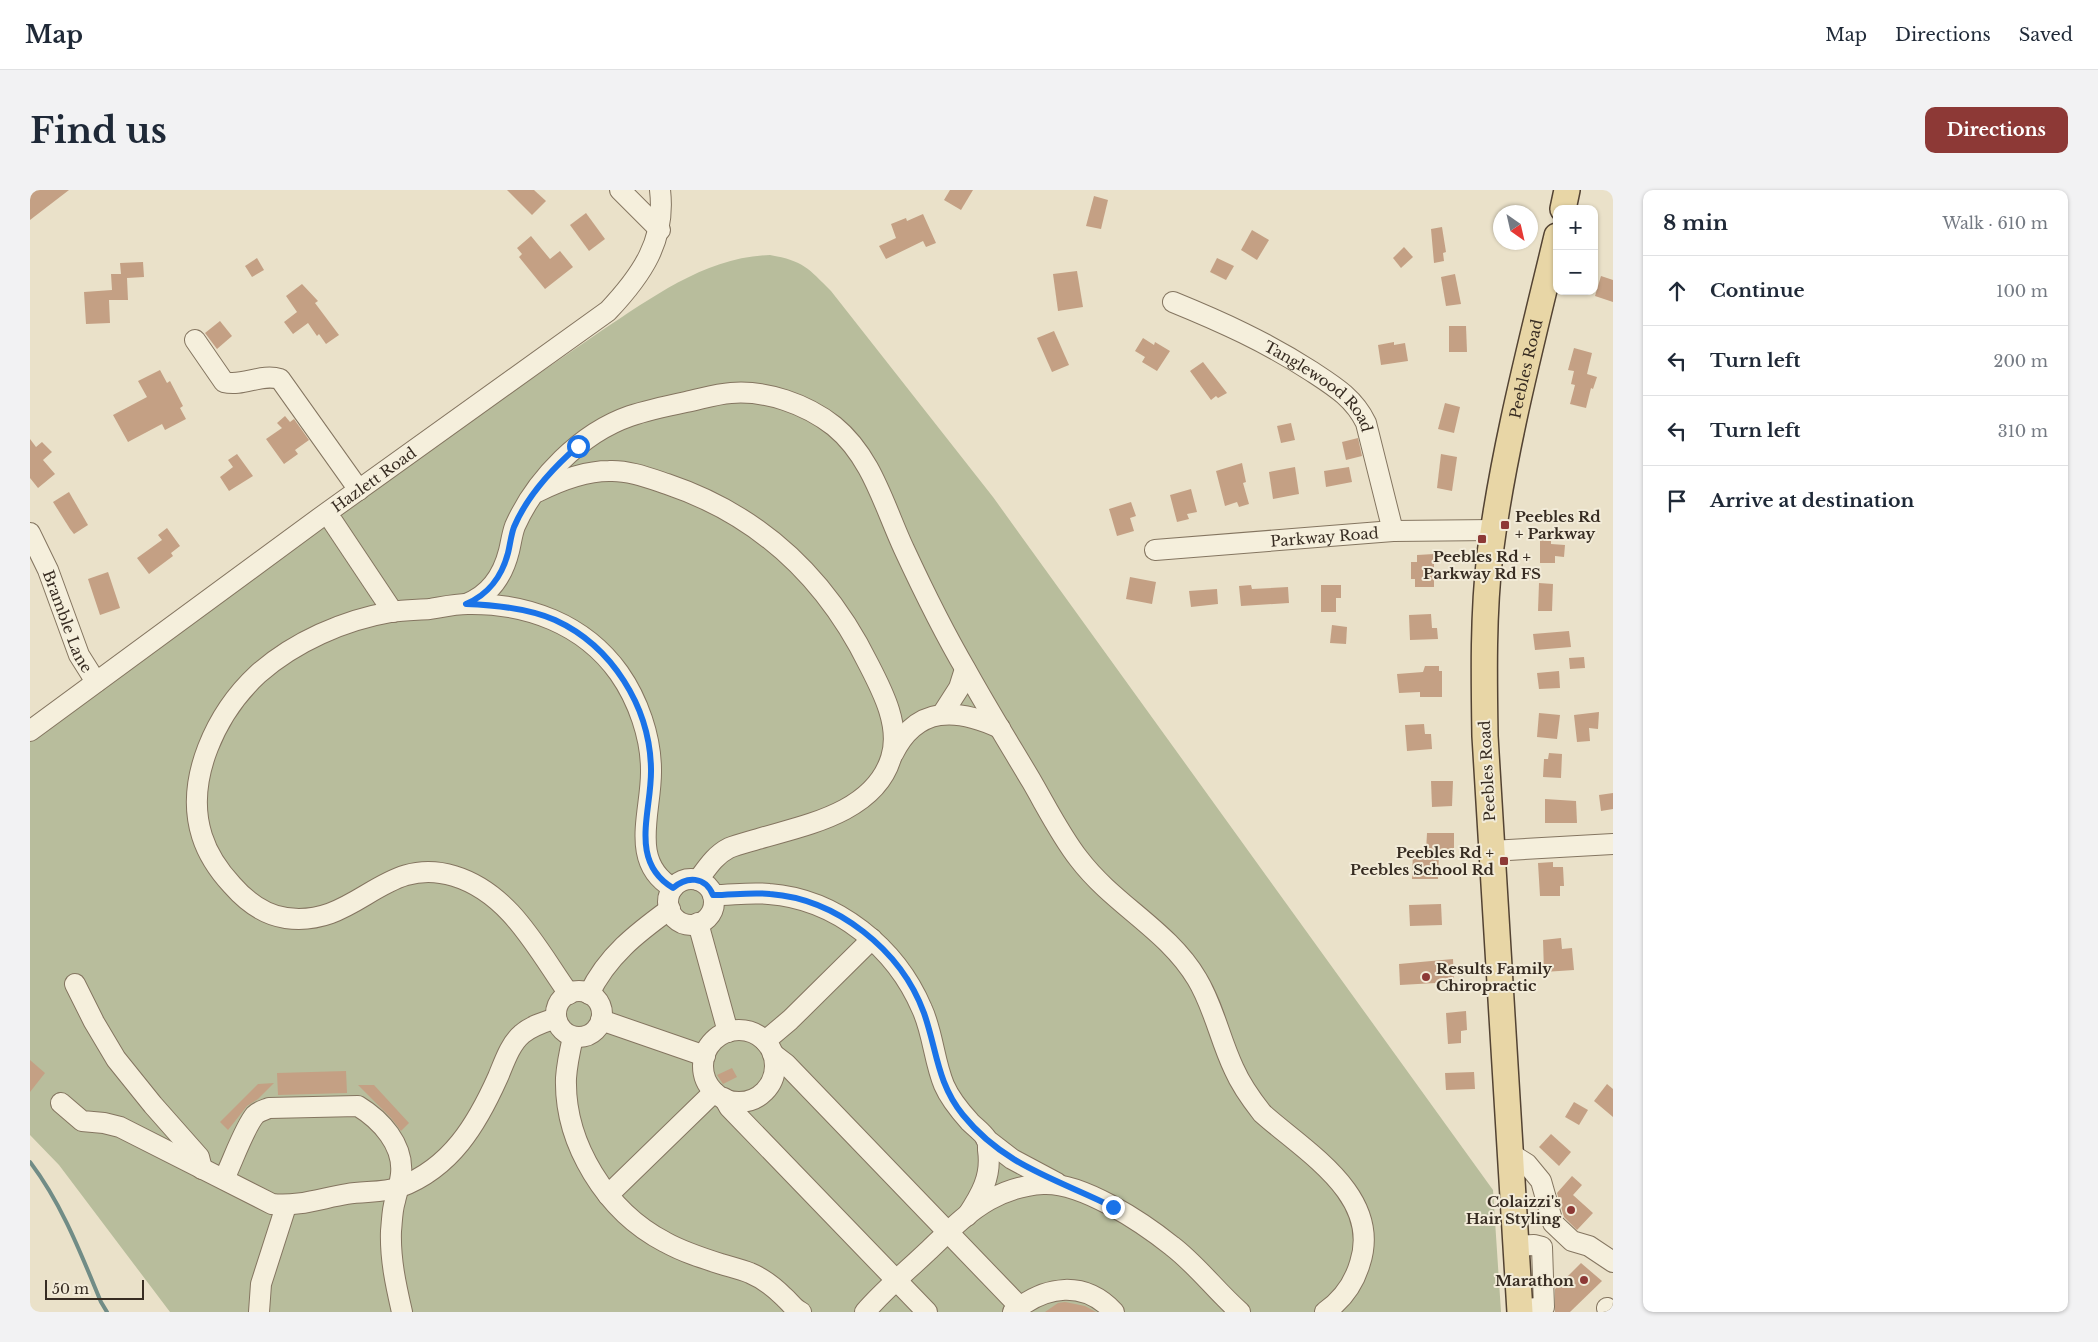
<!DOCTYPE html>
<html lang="en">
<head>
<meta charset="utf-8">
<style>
  :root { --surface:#fff; --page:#f2f2f3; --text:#1f2937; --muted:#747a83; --line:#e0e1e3; --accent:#8d3936 }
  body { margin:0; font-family:"Libre Baskerville",serif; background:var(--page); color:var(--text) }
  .controls { position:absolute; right:15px; top:15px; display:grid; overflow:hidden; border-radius:10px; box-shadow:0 1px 4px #0004 }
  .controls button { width:45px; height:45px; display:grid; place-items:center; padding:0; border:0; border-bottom:1px solid var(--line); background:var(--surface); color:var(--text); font:25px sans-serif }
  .compass { position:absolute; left:1463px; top:15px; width:45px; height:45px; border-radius:50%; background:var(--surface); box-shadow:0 1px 4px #0004; rotate:146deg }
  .scale { position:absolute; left:15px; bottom:12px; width:99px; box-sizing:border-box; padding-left:5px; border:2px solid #372c22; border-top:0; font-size:14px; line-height:18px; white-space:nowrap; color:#372c22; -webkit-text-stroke:4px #f2ebd8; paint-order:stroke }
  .stop { position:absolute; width:15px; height:15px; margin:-11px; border:4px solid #1a73e8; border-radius:50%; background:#fff }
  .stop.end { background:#1a73e8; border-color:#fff; box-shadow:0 1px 5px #0008 }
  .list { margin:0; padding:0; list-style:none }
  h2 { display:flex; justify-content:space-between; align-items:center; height:65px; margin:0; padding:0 20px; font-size:21px }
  h2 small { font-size:16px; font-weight:400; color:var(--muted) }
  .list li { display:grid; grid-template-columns:32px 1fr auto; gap:15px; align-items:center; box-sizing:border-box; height:70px; padding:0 20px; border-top:1px solid var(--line) }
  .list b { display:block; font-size:19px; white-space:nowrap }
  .list em { font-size:16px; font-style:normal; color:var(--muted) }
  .icon { flex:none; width:28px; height:28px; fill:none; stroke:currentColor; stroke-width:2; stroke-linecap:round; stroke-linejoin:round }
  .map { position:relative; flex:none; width:1583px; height:1122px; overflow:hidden; border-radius:10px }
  header { display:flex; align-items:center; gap:30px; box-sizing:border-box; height:70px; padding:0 25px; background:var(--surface); border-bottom:1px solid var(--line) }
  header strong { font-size:24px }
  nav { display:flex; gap:28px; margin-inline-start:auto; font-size:18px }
  .intro { display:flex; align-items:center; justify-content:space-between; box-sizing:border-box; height:120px; padding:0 30px }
  h1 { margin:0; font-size:35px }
  .button { padding:12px 22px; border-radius:10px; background:var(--accent); color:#fff; font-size:18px; font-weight:700 }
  main { display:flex; gap:30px; padding:0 30px }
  aside { flex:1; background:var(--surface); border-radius:10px; box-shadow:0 1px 4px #0004 }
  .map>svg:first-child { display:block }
  .cemetery { fill:#b8bd9c }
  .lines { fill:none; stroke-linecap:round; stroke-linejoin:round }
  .stream { stroke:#718c86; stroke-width:4 }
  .building { fill:#c4a084 }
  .minor-casing { stroke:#847560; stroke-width:22 }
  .major-casing { stroke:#534333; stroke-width:28 }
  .minor { stroke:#f5efdc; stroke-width:20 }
  .major { stroke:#e8d6a6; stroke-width:25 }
  .route { stroke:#1a73e8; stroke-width:6 }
  .poi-dot { fill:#8d3936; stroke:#f2ebd8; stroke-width:2 }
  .labels { text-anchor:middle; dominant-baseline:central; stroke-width:4; stroke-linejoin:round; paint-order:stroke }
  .street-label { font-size:15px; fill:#372c22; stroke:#f2ebd8 }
  .poi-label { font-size:15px; font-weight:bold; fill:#372c22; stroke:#f2ebd8; text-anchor:end }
</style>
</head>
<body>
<header>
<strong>Map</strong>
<nav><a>Map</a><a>Directions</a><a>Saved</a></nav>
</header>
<div class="intro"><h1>Find us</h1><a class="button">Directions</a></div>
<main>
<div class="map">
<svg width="1583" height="1122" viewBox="0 0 1583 1122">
  <rect width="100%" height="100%" fill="#eae1c9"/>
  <path class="cemetery" d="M740,65C774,71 778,78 801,101L963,307L1463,1000L1471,1122H140L29,975L0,945V548C146,442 291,335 439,232C483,202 527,171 571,141C623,107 676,67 740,65Z"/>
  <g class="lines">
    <path class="stream" d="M0,972C32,1014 51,1064 71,1112L77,1122"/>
  </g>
  <g class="building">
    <polygon points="0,0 39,0 0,30"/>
    <polygon points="477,0 504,0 516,11 502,25"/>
    <polygon points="920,0 943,0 931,20 914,10"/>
    <polygon points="1064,6 1078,10 1071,39 1056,36"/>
    <polygon points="556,23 575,49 559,61 540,35"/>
    <polygon points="893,24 906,53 896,57 893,51 856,69 849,56 866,48 861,34 876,28 877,31"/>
    <polygon points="1412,37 1416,62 1413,63 1414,71 1404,73 1401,39"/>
    <polygon points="1222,40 1239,50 1227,70 1211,60"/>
    <polygon points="501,46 520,69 530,61 543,77 515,99 489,67 492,64 487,58"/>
    <polygon points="1374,57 1383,67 1371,78 1363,68"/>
    <polygon points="227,68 234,80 222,87 215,76"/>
    <polygon points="1187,68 1204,76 1196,90 1180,82"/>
    <polygon points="113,72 114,87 97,88 98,110 79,110 80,133 56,134 54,102 82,100 81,84 91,84 90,73"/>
    <polygon points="1047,81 1053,117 1028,121 1023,84"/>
    <polygon points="1425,84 1431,114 1416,116 1411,87"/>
    <polygon points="1571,86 1583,90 1583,112 1565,106"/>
    <polygon points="272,94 288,111 285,113 309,145 296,154 289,144 287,146 278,133 263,144 254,132 267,122 256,106"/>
    <polygon points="190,131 202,146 187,159 175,143"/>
    <polygon points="1419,136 1436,136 1437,162 1419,162"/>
    <polygon points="1024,141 1039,175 1022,182 1007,148"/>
    <polygon points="1113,148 1124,155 1125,152 1140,161 1127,181 1112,172 1115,167 1105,161"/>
    <polygon points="1364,152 1364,155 1375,153 1378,171 1351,175 1348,155"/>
    <polygon points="1544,158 1562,163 1557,184 1567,187 1563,199 1561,198 1556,218 1540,214 1545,195 1541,194 1544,181 1538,180"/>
    <polygon points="1173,172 1197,203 1188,208 1186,206 1181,210 1160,181"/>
    <polygon points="130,180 137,193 140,191 153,216 150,218 156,229 135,240 132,234 98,252 83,225 117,207 108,191"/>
    <polygon points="1415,213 1430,217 1424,243 1408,239"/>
    <polygon points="255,226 260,232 264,229 279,250 265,260 268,264 254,274 236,249 252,238 247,233"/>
    <polygon points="1261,233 1265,250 1251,253 1247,236"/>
    <polygon points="1328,248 1332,266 1316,270 1312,252"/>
    <polygon points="0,249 6,257 12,252 22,262 13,270 25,284 8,298 0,288"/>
    <polygon points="207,264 223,286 199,301 190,287 203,277 198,270"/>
    <polygon points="1411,264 1427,267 1422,301 1407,298"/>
    <polygon points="1212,273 1216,292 1213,293 1219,314 1209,317 1207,312 1195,316 1186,281"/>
    <polygon points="1265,277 1269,304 1243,309 1239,282"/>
    <polygon points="1319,277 1322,292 1296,297 1294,281"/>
    <polygon points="1161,299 1167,322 1157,324 1159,329 1147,332 1140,305"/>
    <polygon points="39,302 58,335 44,344 40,339 23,312"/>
    <polygon points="1101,312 1106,326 1100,328 1104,341 1087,346 1079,319"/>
    <polygon points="137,338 150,356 141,363 143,366 119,384 107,368 132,350 128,345"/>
    <polygon points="1510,348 1521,348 1521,354 1535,355 1534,367 1525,366 1525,373 1510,373"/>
    <polygon points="1404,364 1404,397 1385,397 1385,389 1381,389 1381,372 1387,372 1387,365"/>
    <polygon points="78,382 90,418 70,425 58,389"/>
    <polygon points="1100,387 1126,392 1122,414 1096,409"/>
    <polygon points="1509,393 1523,394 1522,421 1508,421"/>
    <polygon points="1221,395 1222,399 1258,397 1259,413 1211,416 1209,396"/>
    <polygon points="1291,395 1311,395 1311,408 1306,408 1306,422 1291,422"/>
    <polygon points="1187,399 1188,414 1161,417 1159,401"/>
    <polygon points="1401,424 1402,438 1407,438 1408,449 1380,450 1379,425"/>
    <polygon points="1302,435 1317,437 1316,454 1300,453"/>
    <polygon points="1539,441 1541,457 1505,460 1503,444"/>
    <polygon points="1554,467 1555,478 1540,479 1539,468"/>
    <polygon points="1395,476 1409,476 1409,481 1412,481 1412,507 1390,507 1390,502 1369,503 1367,484 1393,482"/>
    <polygon points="1529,481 1530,498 1509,499 1507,483"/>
    <polygon points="1569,522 1568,539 1559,538 1560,551 1547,552 1544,525"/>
    <polygon points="1509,523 1530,525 1527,549 1507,547"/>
    <polygon points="1394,534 1395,544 1401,544 1402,559 1377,561 1375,535"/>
    <polygon points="1519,563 1532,564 1531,588 1513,587 1514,569 1518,569"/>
    <polygon points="1401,591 1423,591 1422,616 1402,617"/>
    <polygon points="1583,603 1583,619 1571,621 1569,605"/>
    <polygon points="1515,609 1546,611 1547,633 1515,633"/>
    <polygon points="1397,643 1424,643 1424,663 1409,663 1408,689 1382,689 1383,661 1396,661"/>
    <polygon points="1523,672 1523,677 1533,677 1534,696 1530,696 1530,706 1510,706 1508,673"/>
    <polygon points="1411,714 1412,735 1380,736 1379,715"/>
    <polygon points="1531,748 1532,759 1542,758 1544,780 1514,782 1513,750"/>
    <polygon points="1423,769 1424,792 1370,795 1369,774"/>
    <polygon points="1436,821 1437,840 1431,841 1431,853 1418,854 1416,823"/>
    <polygon points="0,870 15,883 0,902"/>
    <polygon points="702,878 707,887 693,894 687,885"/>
    <polygon points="316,881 317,903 248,905 247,883"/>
    <polygon points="1444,882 1445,899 1416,900 1415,883"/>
    <polygon points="244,893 228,909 217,916 198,940 190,932 228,894"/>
    <polygon points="1577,894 1583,899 1583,927 1564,911"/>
    <polygon points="328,895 344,895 379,933 371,941 361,928"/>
    <polygon points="1544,912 1558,920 1549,935 1535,927"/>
    <polygon points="1521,944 1541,962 1529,976 1509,957"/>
    <polygon points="1542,986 1552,995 1543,1005 1563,1023 1547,1040 1534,1027 1527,1003"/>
    <polygon points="1551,1073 1572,1091 1540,1122 1525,1122 1525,1099"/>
    <polygon points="1035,1112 1055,1116 1066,1122 1015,1122 1028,1113"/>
  </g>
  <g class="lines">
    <g class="minor-casing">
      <g id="minor">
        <polyline points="590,0 630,40"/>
        <path id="s1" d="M1143,112C1192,132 1236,152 1281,181C1304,196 1324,208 1336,233L1363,341"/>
        <path d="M165,150L194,192C213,197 231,183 250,189L329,300"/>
        <path d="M507,302C529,291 554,281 579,281C598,280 619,288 637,294C729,325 796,388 839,475C853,502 871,537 861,568C844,623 775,635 728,649C718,652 708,654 699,658C685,665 677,678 668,690"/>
        <polyline points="303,332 363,422"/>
        <path id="s2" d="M0,343L18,380L49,465L66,492"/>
        <path id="s3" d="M1125,360L1363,341L1464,340"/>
        <path d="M436,414C460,405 473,385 479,361C481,353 482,344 485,336C506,289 551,243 600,226C618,220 637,216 656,212C671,209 686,204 701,203C736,200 776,214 804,236C842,267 854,316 874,359C893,400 913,441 936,480C957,518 980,555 1002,592C1017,618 1031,646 1049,669C1084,715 1138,740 1167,789C1184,817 1190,850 1204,879C1211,895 1221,909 1232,923C1274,961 1352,1005 1330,1073C1324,1094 1312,1110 1295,1122"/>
        <polyline points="913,523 929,498 935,479"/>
        <path id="s4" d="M0,541L295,324L578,121C612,85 636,50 630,0"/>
        <path d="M863,564C887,515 927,518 970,538"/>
        <polyline points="1461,661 1583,654"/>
        <circle cx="661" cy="712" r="23"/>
        <path d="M683,705C702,705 721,702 739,704C807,709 866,758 892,819C903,843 904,871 914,895C920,909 930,921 940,932C945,937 953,943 956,948C958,951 958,956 958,960C962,986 951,1005 937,1026"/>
        <polyline points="668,733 698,842"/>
        <polyline points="45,794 64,832 86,869 123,915 169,967 172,979"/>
        <circle cx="549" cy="824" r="23"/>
        <path d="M539,804C507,759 480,703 424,686C353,664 327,738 256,728C234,725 216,711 202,695C189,681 178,665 172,646C154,589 187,522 228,484C264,452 314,430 361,422C374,420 387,420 400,419C412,417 425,414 438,414C497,413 554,434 589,483C608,510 621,547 621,580C622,621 598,672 643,698"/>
        <path d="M559,804C577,766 607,743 640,719"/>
        <polyline points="571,830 675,866"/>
        <circle cx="709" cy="876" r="36"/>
        <path d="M543,847C540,860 537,874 536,888C534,954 577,1022 635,1052C653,1062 672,1068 691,1074C701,1077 711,1079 720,1083C732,1088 745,1098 754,1107C760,1112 764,1119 771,1122"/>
        <polyline points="735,851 760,830 842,749"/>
        <polyline points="743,864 756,874 990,1117"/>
        <polyline points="694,908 699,917 897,1122"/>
        <path d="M31,913L52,931L74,933L90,937L242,1014C268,1017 292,1008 317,1004C334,1001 354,1003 370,997C421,978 447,934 468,887C474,873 480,854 492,844C501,836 514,832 526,828"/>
        <polyline points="956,949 982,969 1027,993"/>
        <polyline points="1481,964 1497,974 1511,991 1523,1033 1542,1051 1559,1056 1583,1072"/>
        <path d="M194,989C202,973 214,938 225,925C229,921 234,920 239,918L328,916C351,930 374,955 371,984C370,994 367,1002 365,1011C362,1020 362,1032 361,1041C360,1069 366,1096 372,1122"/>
        <polyline points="578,1005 684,902"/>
        <polyline points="1485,1056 1504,1055 1512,1057 1514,1117 1490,1120"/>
        <polyline points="1577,1118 1580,1122"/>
        <polyline points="229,1122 231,1094 256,1016"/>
        <path d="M835,1122C854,1100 877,1081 898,1061C917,1043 936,1023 959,1010C975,1001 995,995 1013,994C1052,992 1112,1032 1142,1056C1167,1075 1186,1101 1210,1122"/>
        <path d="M983,1122C1016,1095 1054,1090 1084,1122"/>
      </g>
    </g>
    <g class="major-casing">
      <g id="major">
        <polyline points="1533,19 1537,0"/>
        <path id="s5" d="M1490,1122L1455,546C1454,485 1453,424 1460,364C1474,256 1502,151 1527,46"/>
      </g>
    </g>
    <use href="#minor" class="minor"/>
    <use href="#major" class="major"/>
  </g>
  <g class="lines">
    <path class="route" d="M548,256C523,278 497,306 484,337C481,345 480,355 478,363C472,386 458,405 436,414C466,415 497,418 525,430C582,456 620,517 621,579C622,621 598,671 643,698C657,686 675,686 683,705C702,705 721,702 740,704C807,709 871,760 894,823C907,860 907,893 933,925C974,976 1027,989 1083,1017"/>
  </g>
  <g class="poi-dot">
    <rect x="1470" y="330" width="10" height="10" rx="2.5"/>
    <rect x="1447" y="344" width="10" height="10" rx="2.5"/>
    <rect x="1469" y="666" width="10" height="10" rx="2.5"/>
    <circle cx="1396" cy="787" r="5"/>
    <circle cx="1541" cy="1020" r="5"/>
    <circle cx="1554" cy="1090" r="5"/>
  </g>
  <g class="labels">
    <g class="street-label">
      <text stroke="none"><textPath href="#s5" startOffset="948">Peebles Road</textPath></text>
      <text stroke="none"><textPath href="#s1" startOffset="171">Tanglewood Road</textPath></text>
      <text stroke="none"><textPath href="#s4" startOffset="426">Hazlett Road</textPath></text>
      <text stroke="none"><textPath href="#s3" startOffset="170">Parkway Road</textPath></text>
      <text stroke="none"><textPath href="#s2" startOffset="96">Bramble Lane</textPath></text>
      <text transform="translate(1457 581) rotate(-93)">Peebles Road</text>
    </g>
    <g class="poi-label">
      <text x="1485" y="326" text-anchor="start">Peebles Rd<tspan x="1485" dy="17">+ Parkway</tspan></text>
      <text x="1452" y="366" text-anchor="middle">Peebles Rd +<tspan x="1452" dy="17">Parkway Rd FS</tspan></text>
      <text x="1464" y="662">Peebles Rd +<tspan x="1464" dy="17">Peebles School Rd</tspan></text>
      <text x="1406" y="778" text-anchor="start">Results Family<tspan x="1406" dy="17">Chiropractic</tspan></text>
      <text x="1531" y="1011">Colaizzi's<tspan x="1531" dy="17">Hair Styling</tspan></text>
      <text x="1544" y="1090">Marathon</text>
    </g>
  </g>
</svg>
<div class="controls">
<button>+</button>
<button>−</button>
</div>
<svg class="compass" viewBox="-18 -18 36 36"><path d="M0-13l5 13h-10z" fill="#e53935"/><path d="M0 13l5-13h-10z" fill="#747a83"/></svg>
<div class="scale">50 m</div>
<div class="stop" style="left:548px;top:256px"></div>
<div class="stop end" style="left:1083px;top:1017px"></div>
</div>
<aside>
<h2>8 min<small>Walk · 610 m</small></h2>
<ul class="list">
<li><svg class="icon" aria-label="ahead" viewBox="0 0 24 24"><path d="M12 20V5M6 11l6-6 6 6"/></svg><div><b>Continue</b></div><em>100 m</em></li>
<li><svg class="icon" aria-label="left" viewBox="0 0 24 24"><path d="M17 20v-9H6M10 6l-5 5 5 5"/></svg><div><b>Turn left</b></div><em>200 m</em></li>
<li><svg class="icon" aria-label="left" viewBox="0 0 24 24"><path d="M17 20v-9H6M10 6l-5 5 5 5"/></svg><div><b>Turn left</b></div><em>310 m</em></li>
<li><svg class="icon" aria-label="arrive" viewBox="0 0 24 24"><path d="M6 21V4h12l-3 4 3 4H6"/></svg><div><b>Arrive at destination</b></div></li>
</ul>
</aside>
</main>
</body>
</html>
